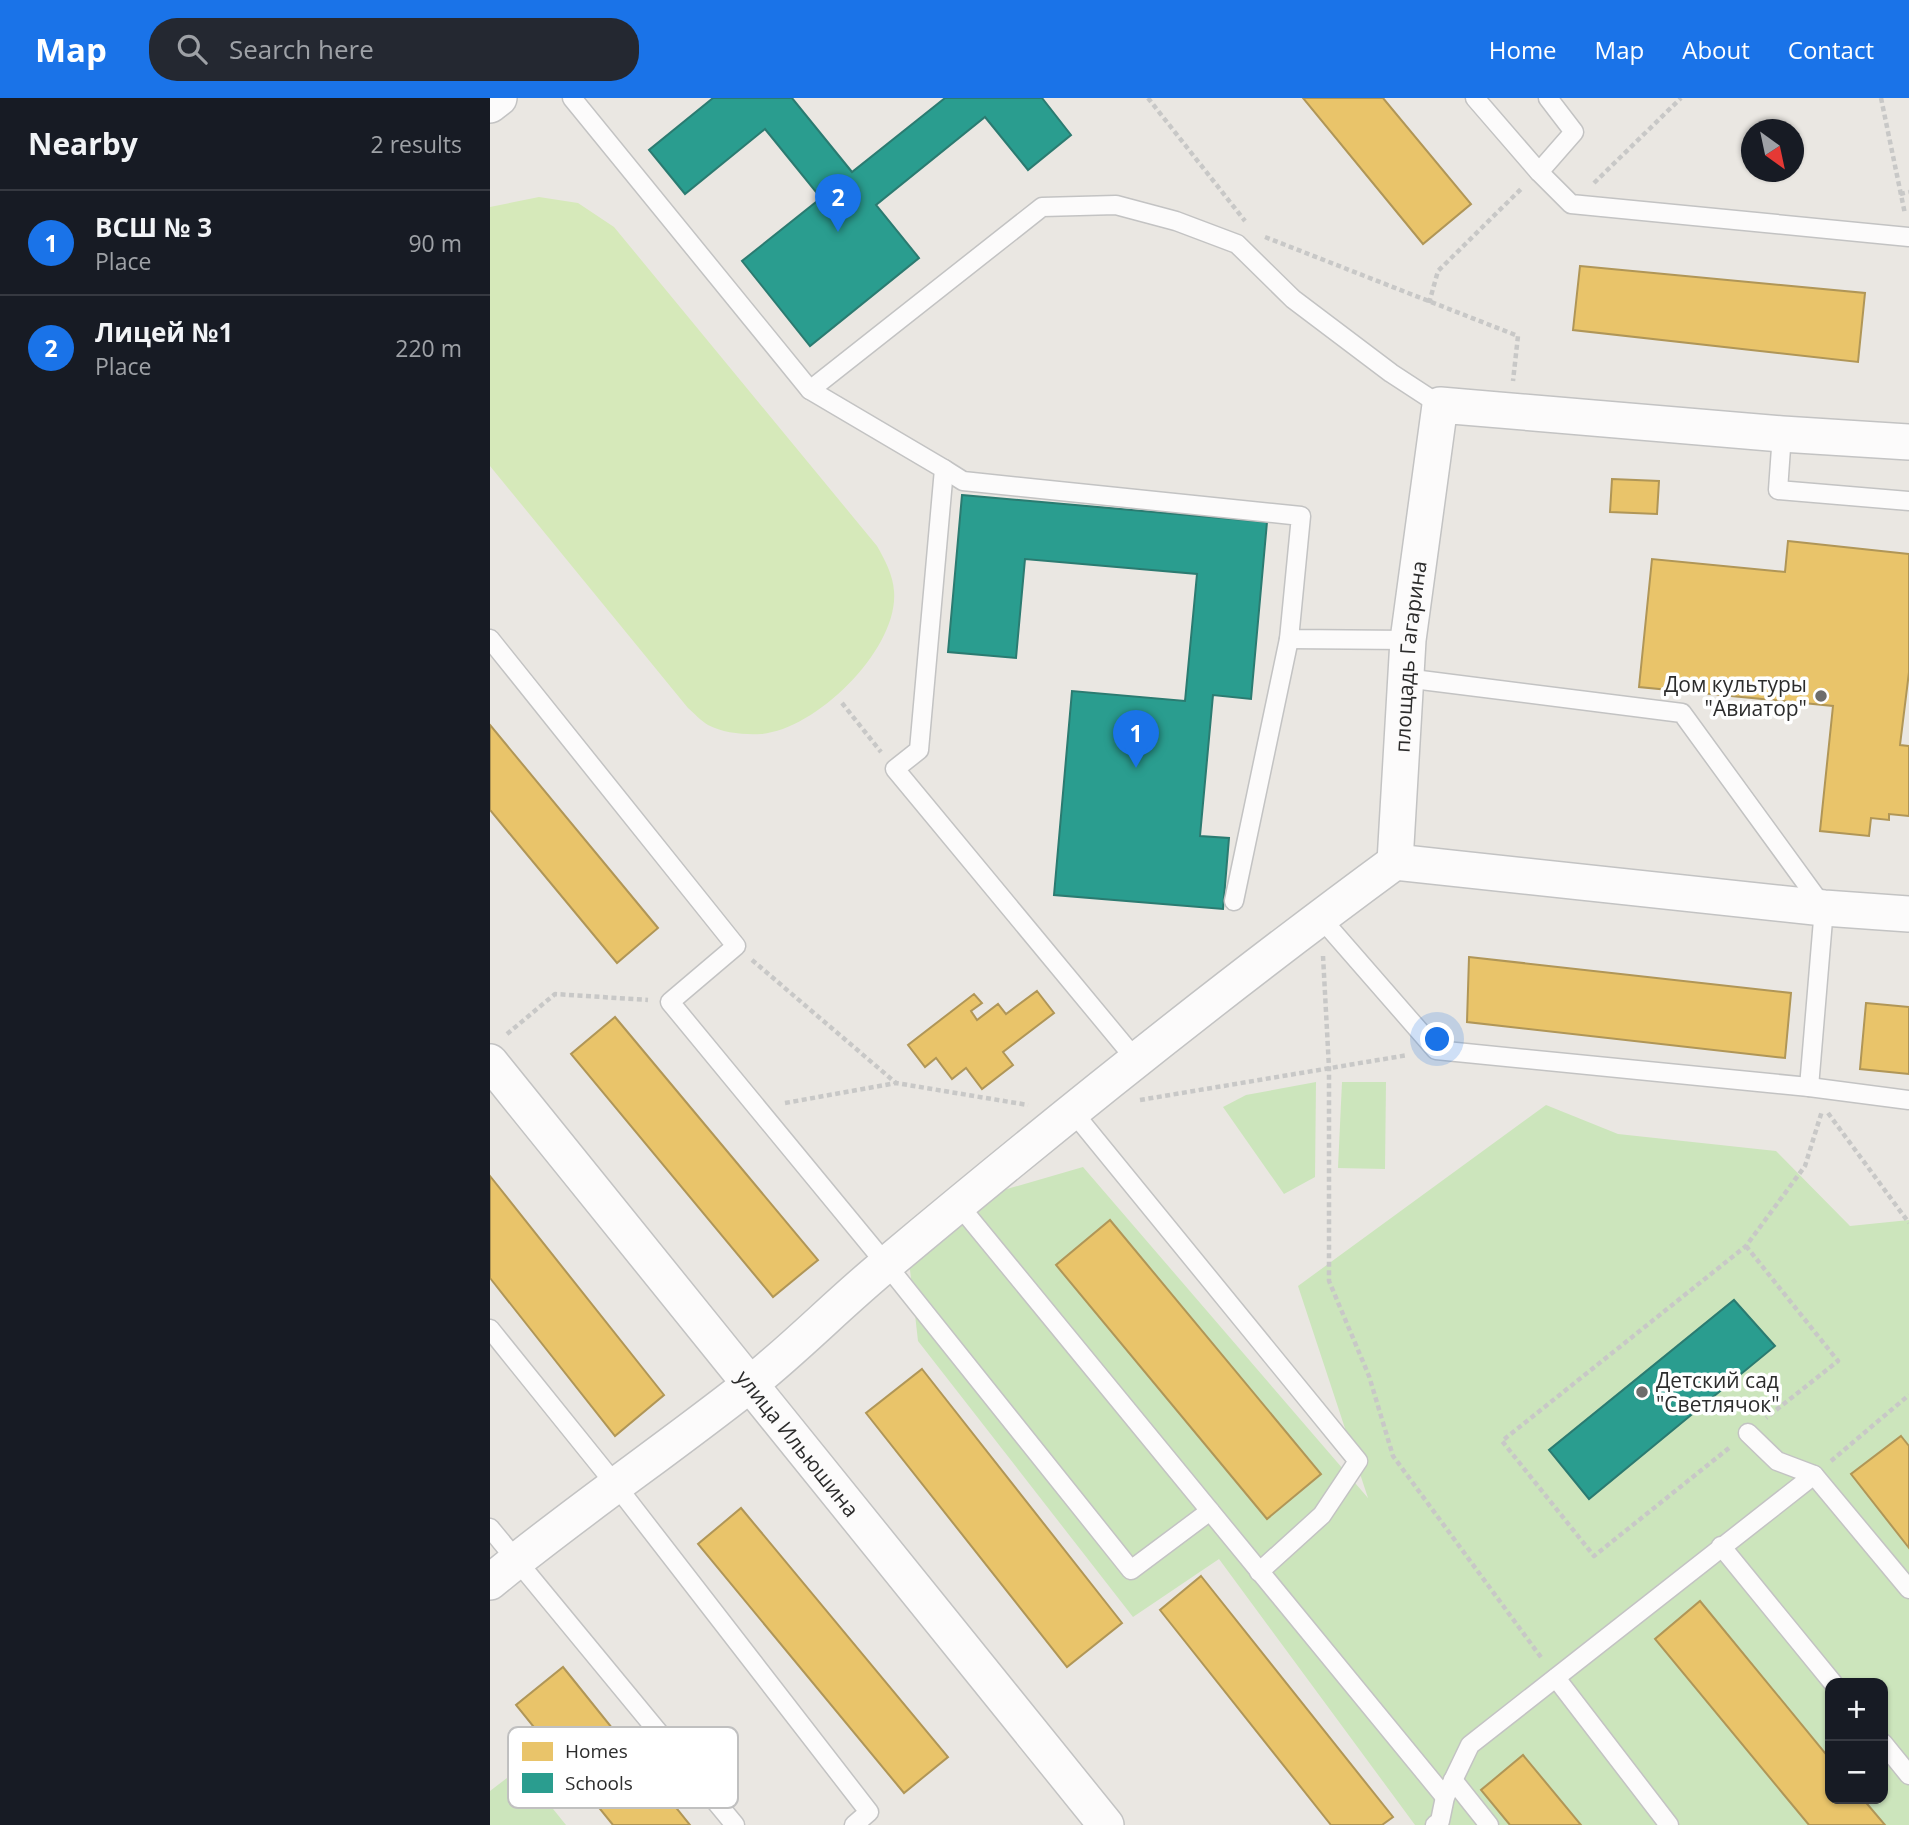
<!DOCTYPE html>
<html lang="en">
<head>
<meta charset="utf-8">
<style>
  :root { --surface:#171b24; --page:#242831; --text:#f1f3f6; --muted:#9ea1a6; --line:#363941; --accent:#1a73e8 }
  body { margin:0; font-family:"Open Sans",sans-serif; background:var(--page); color:var(--text) }
  .controls { position:absolute; right:21px; bottom:21px; display:grid; overflow:hidden; border-radius:14px; box-shadow:0 2px 5px #0004 }
  .controls button { width:63px; height:63px; display:grid; place-items:center; padding:0; border:0; border-bottom:2px solid var(--line); background:var(--surface); color:var(--text); font:35px sans-serif }
  .compass { position:absolute; left:1251px; top:21px; width:63px; height:63px; border-radius:50%; background:var(--surface); box-shadow:0 2px 5px #0004; rotate:147deg }
  .you { position:absolute; left:948px; top:942px; width:24px; height:24px; margin:-18px; border:5px solid #fff; border-radius:50%; background:#1a73e8; box-shadow:0 0 0 10px #1a73e833 }
  .badge { display:grid; place-items:center; width:46px; height:46px; border-radius:50%; background:var(--accent); color:#fff; font-size:23px; font-weight:700 }
  .pin { position:absolute; translate:-50% -58px; filter:drop-shadow(0 2px 4px #0008) }
  .pin::after { content:''; position:absolute; top:37px; width:24px; height:21px; background:inherit; clip-path:polygon(0 0,100% 0,50% 100%) }
  .list { margin:0; padding:0; list-style:none }
  h2 { display:flex; justify-content:space-between; align-items:center; height:91px; margin:0; padding:0 28px; font-size:30px }
  h2 small { font-size:23px; font-weight:400; color:var(--muted) }
  .list li { display:grid; grid-template-columns:46px 1fr auto; gap:21px; align-items:center; box-sizing:border-box; height:105px; padding:0 28px; border-top:2px solid var(--line) }
  .list b { display:block; font-size:26px; white-space:nowrap }
  .list p { margin:0; font-size:23px; white-space:nowrap; color:var(--muted) }
  .list em { font-size:23px; font-style:normal; color:var(--muted) }
  .icon { flex:none; width:38px; height:38px; fill:none; stroke:currentColor; stroke-width:2; stroke-linecap:round; stroke-linejoin:round }
  .map { position:relative; flex:none; width:1419px; height:1727px; overflow:hidden }
  header { display:flex; align-items:center; gap:42px; box-sizing:border-box; height:98px; padding:0 35px; background:var(--accent); color:#fff }
  header strong { font-size:33px }
  nav { display:flex; gap:38px; margin-inline-start:auto; font-size:24px }
  .search { width:490px; height:63px; background:var(--page); display:flex; align-items:center; gap:18px; box-sizing:border-box; padding:0 24px; border-radius:28px; color:var(--muted); font-size:26px }
  main { display:flex }
  aside { flex:1; background:var(--surface) }
  .map>svg:first-child { display:block }
  .green { fill:#cce5bc; fill-rule:evenodd }
  .pitch { fill:#d6e9ba }
  .homes { fill:#e9c46a; stroke:#b09657; stroke-width:2 }
  .schools { fill:#2a9d8f; stroke:#2b7b71; stroke-width:2 }
  .lines { fill:none; stroke-linecap:round; stroke-linejoin:round }
  .service-casing { stroke:#c3c3c3; stroke-width:21 }
  .minor-casing { stroke:#c3c3c3; stroke-width:38 }
  .path { stroke:#c8c8c7; stroke-width:4.5; stroke-dasharray:5 3.5; stroke-linecap:butt }
  .service { stroke:#fcfbfb; stroke-width:18 }
  .minor { stroke:#fcfbfb; stroke-width:35 }
  .poi-dot { fill:#6e6d6c; stroke:#fff; stroke-width:2.5 }
  .labels { text-anchor:middle; dominant-baseline:central; stroke-width:7; stroke-linejoin:round; paint-order:stroke }
  .street-label { font-size:21px; fill:#2c2c2c; stroke:#fff }
  .poi-label { font-size:21px; fill:#2c2c2c; stroke:#fff; text-anchor:end }
  .key { fill:#fff; stroke:#c0c0c0; stroke-width:2 }
  .key-label { font-size:19px; fill:#2c2c2c }
</style>
</head>
<body>
<header>
<strong>Map</strong>
<div class="search"><svg class="icon" aria-label="search" viewBox="0 0 24 24"><circle cx="10" cy="10" r="6"/><path d="M15 15l6 6"/></svg>Search here</div>
<nav><a>Home</a><a>Map</a><a>About</a><a>Contact</a></nav>
</header>
<main>
<aside>
<h2>Nearby<small>2 results</small></h2>
<ul class="list">
<li><span class="badge">1</span><div><b>ВСШ № 3</b><p>Place</p></div><em>90 m</em></li>
<li><span class="badge">2</span><div><b>Лицей №1</b><p>Place</p></div><em>220 m</em></li>
</ul>
</aside>
<div class="map">
<svg width="1419" height="1727" viewBox="0 0 1419 1727">
  <rect width="100%" height="100%" fill="#eae7e2"/>
  <g class="green">
    <polygon points="826,984 825,1079 794,1096 733,1009 756,997"/>
    <polygon points="852,984 896,984 895,1071 848,1070"/>
    <path d="M1056,1007L1128,1036L1286,1053L1360,1128L1419,1122V1727H925L729,1461L643,1519L428,1243L419,1163L500,1096L593,1069L878,1400L808,1188ZM1340,1585H1393V1701H1340Z"/>
    <polygon points="30,1670 76,1727 0,1727 0,1693"/>
  </g>
  <path class="pitch" d="M49,99L88,105L124,129L387,448C395,462 403,477 404,493C409,551 326,632 271,636C255,637 233,635 218,627C211,623 204,615 198,610L0,368V109Z"/>
  <g class="homes">
    <polygon points="813,0 893,0 981,106 933,146"/>
    <polygon points="1090,168 1375,195 1368,264 1083,232"/>
    <polygon points="1122,381 1169,383 1167,416 1120,414"/>
    <polygon points="1298,443 1419,456 1419,574 1410,647 1419,648 1419,718 1399,716 1399,722 1381,720 1379,738 1330,733 1343,608 1149,589 1162,461 1295,474"/>
    <polygon points="0,627 168,830 127,865 0,712"/>
    <polygon points="979,859 1301,895 1295,960 977,924"/>
    <polygon points="547,893 564,915 513,954 523,967 492,991 476,970 462,981 446,960 435,969 418,947 484,896 492,905 481,913 487,922 508,906 516,916"/>
    <polygon points="1376,905 1419,909 1419,976 1370,971"/>
    <polygon points="125,919 328,1162 283,1199 81,956"/>
    <polygon points="0,1078 174,1297 125,1338 0,1180"/>
    <polygon points="620,1122 831,1376 777,1421 566,1167"/>
    <polygon points="432,1271 632,1525 577,1569 376,1315"/>
    <polygon points="1411,1338 1419,1348 1419,1450 1361,1376"/>
    <polygon points="251,1410 458,1659 414,1695 208,1446"/>
    <polygon points="711,1478 903,1719 892,1727 841,1727 670,1512"/>
    <polygon points="1210,1503 1340,1661 1340,1701 1373,1701 1395,1727 1319,1727 1165,1541"/>
    <polygon points="73,1569 200,1727 123,1727 26,1607"/>
    <polygon points="1033,1657 1091,1727 1020,1727 991,1692"/>
  </g>
  <g class="schools">
    <polygon points="223,0 302,0 362,74 455,0 552,0 581,37 538,72 495,19 386,107 429,160 320,248 252,163 331,100 275,31 195,96 159,52"/>
    <polygon points="472,397 777,424 761,601 723,597 710,738 739,740 733,811 564,797 582,593 695,603 707,476 535,461 526,560 458,554"/>
    <polygon points="1244,1202 1285,1248 1099,1401 1059,1352"/>
  </g>
  <g class="lines">
    <g class="service-casing">
      <g id="service">
        <polyline points="82,0 320,292 454,371 429,652 405,671 647,963"/>
        <polyline points="985,0 1049,74 1081,106 1419,139"/>
        <polyline points="1049,74 1084,34 1058,0"/>
        <polyline points="320,292 552,109 626,107 686,123 747,146 803,201 901,275 950,307"/>
        <polyline points="1292,336 1288,392 1419,403"/>
        <polyline points="454,371 473,383 811,418 799,541 918,542"/>
        <polyline points="0,541 246,848 180,904 396,1166 641,1472 720,1413"/>
        <polyline points="915,580 1192,615 1334,810 1319,989"/>
        <polyline points="744,803 799,541"/>
        <polyline points="830,819 946,952 1319,989 1419,1002"/>
        <polyline points="583,1014 868,1363 832,1417 769,1474"/>
        <polyline points="468,1106 955,1699"/>
        <polyline points="0,1231 125,1386 379,1714 364,1727"/>
        <polyline points="1258,1335 1287,1363 1324,1377"/>
        <polyline points="0,1430 245,1727"/>
        <polyline points="1231,1448 1343,1585"/>
        <polyline points="1066,1580 1179,1727"/>
        <polyline points="1393,1645 1419,1677"/>
        <polyline points="963,1682 999,1727"/>
        <polyline points="945,1727 950,1723 955,1699 980,1647 1324,1377 1419,1491"/>
      </g>
    </g>
    <g class="minor-casing">
      <g id="minor">
        <polyline points="0,7 9,0"/>
        <path id="s1" d="M905,764L918,542L950,307L1292,336L1419,344"/>
        <polyline points="905,764 1334,810 1419,816"/>
        <path id="s2" d="M0,964L616,1727"/>
        <path d="M0,1484C84,1415 174,1354 259,1287C308,1248 351,1203 399,1164C564,1026 732,891 905,764"/>
      </g>
    </g>
    <g class="path">
      <polyline points="658,0 755,123"/>
      <polyline points="1391,0 1415,116"/>
      <polyline points="1104,85 1191,0"/>
      <polyline points="1410,96 1419,94"/>
      <polyline points="775,139 1028,238 1023,283"/>
      <polyline points="939,205 948,173 1033,89"/>
      <polyline points="352,605 391,654"/>
      <polyline points="833,858 839,970 839,1183 879,1278 903,1358 1053,1562"/>
      <polyline points="262,862 406,985"/>
      <polyline points="17,936 65,896 158,902"/>
      <polyline points="650,1002 918,957"/>
      <polyline points="295,1005 406,985 538,1007"/>
      <polyline points="1338,1015 1419,1125"/>
      <polyline points="1256,1148 1348,1263 1276,1320"/>
      <polyline points="1239,1350 1104,1458 1012,1343 1256,1148 1315,1068 1332,1013"/>
      <polyline points="1341,1363 1419,1297"/>
    </g>
    <use href="#service" class="service"/>
    <use href="#minor" class="minor"/>
  </g>
  <g class="poi-dot">
    <circle cx="1331" cy="598" r="7"/>
    <circle cx="1152" cy="1294" r="7"/>
  </g>
  <g class="labels">
    <g class="street-label">
      <text stroke="none"><textPath href="#s1" startOffset="206">площадь Гагарина</textPath></text>
      <text stroke="none"><textPath href="#s2" startOffset="490">улица Ильюшина</textPath></text>
    </g>
    <g class="poi-label">
      <text x="1317" y="586">Дом культуры<tspan x="1317" dy="24">"Авиатор"</tspan></text>
      <text x="1166" y="1282" text-anchor="start">Детский сад<tspan x="1166" dy="24">"Светлячок"</tspan></text>
    </g>
  </g>
  <rect x="18" y="1629" width="230" height="81" rx="10" class="key"/>
  <rect x="32" y="1644" width="31" height="19" fill="#e9c46a"/>
  <rect x="32" y="1675" width="31" height="20" fill="#2a9d8f"/>
  <g class="key-label">
    <text x="75" y="1660">Homes</text>
    <text x="75" y="1692">Schools</text>
  </g>
</svg>
<div class="controls">
<button>+</button>
<button>−</button>
</div>
<svg class="compass" viewBox="-18 -18 36 36"><path d="M0-13l5 13h-10z" fill="#e53935"/><path d="M0 13l5-13h-10z" fill="#9ea1a6"/></svg>
<div class="you"></div>
<div class="pin badge" style="left:646px;top:670px">1</div>
<div class="pin badge" style="left:348px;top:134px">2</div>
</div>
</main>
</body>
</html>
